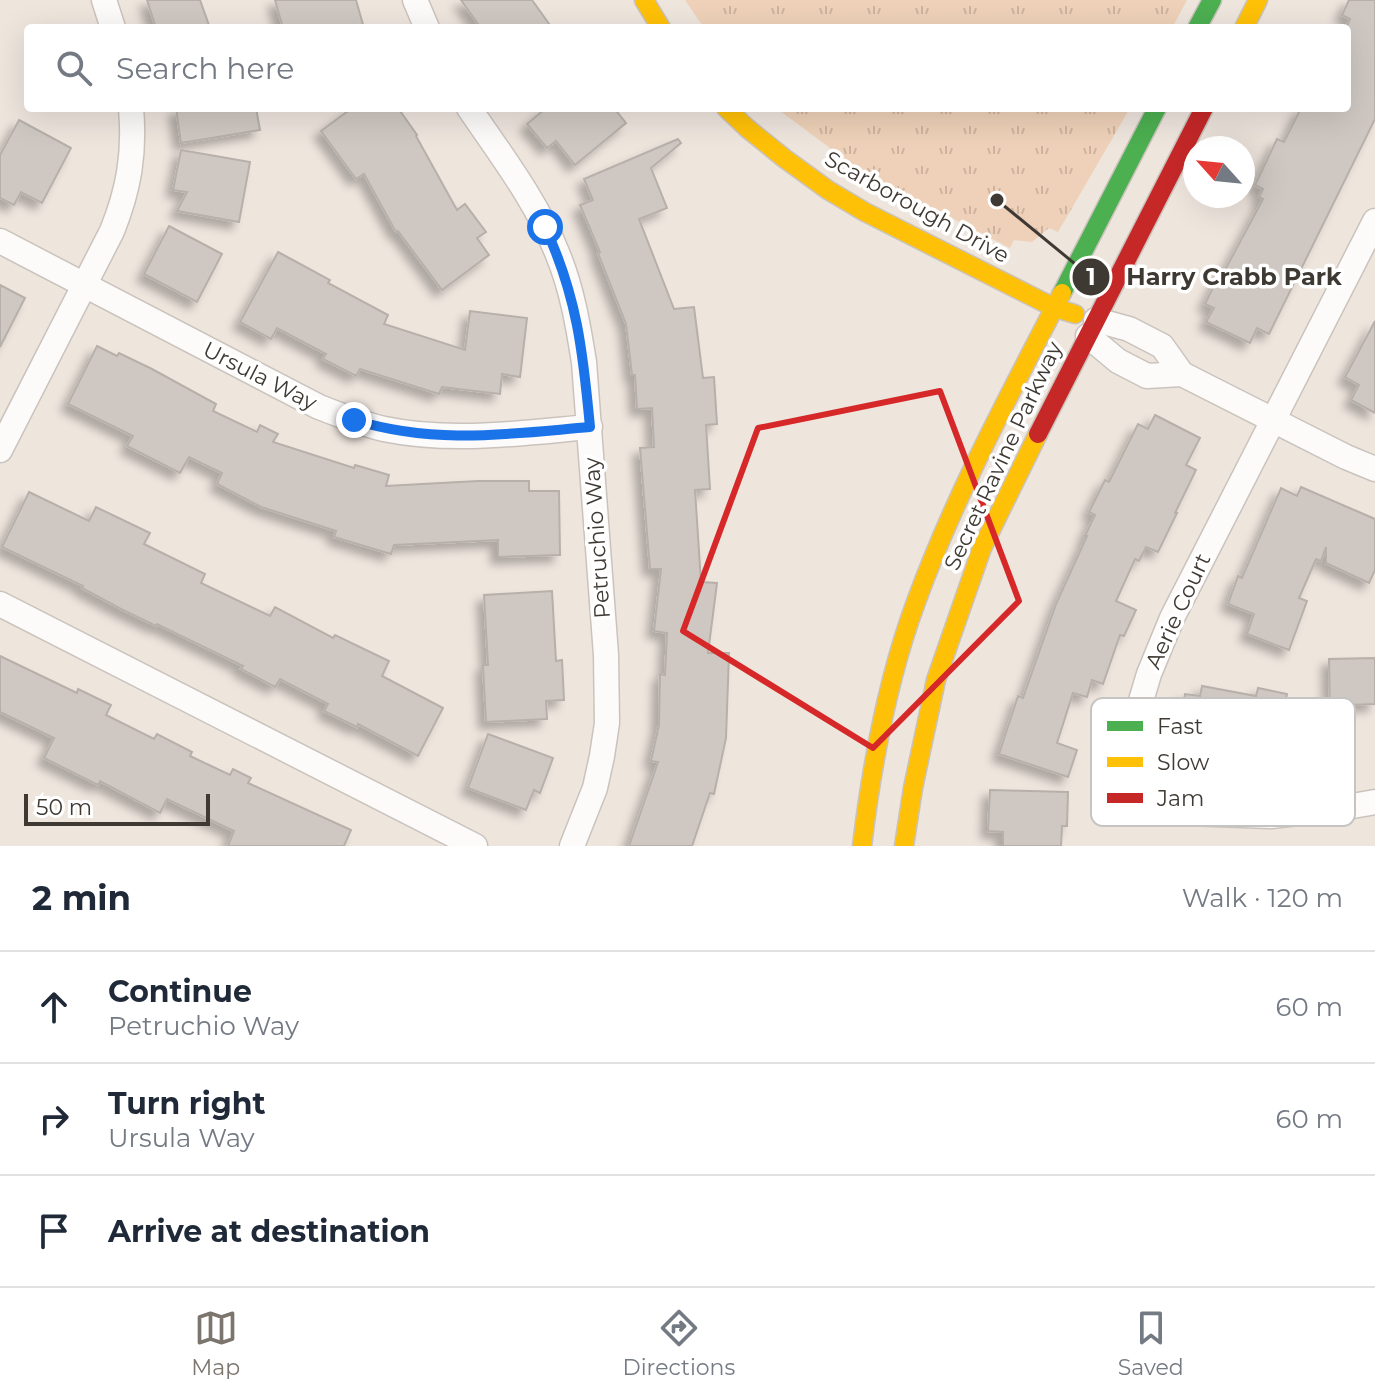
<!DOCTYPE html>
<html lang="en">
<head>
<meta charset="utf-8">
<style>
  :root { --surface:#fff; --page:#f2f2f3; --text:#1f2937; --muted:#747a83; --line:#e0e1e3; --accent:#7c756e }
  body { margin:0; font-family:Montserrat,sans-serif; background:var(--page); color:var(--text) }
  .compass { position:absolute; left:1183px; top:136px; width:72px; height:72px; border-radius:50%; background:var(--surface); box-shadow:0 8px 32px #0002; rotate:297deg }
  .scale { position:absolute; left:24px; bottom:20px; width:186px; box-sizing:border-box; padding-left:8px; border:4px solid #3f3933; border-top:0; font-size:22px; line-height:28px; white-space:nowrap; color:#3f3933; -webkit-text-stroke:6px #fff; paint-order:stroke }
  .stop { position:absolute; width:24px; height:24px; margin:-18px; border:6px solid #1a73e8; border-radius:50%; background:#fff }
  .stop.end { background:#1a73e8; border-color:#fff; box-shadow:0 2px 8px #0008 }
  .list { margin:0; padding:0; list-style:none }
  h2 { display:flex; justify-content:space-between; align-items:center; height:104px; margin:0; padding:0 32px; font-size:34px }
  h2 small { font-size:26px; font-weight:400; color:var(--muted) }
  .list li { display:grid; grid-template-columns:52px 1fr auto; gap:24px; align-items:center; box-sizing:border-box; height:112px; padding:0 32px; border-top:2px solid var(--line) }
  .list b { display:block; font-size:30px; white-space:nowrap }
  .list p { margin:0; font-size:26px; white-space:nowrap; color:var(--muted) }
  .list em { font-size:26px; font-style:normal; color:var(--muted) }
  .icon { flex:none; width:44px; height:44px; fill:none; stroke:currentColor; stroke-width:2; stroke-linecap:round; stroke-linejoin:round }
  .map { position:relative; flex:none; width:1375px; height:846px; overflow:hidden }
  .search { position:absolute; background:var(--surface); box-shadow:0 8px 32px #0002; left:24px; right:24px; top:24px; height:88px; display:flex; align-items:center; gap:20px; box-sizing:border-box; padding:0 28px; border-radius:8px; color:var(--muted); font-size:30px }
  .sheet { height:440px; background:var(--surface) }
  nav { display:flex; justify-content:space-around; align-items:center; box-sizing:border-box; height:112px; border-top:2px solid var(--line); background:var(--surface); font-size:22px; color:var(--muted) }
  nav a { display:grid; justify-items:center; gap:4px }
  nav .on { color:var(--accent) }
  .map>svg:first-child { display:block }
  .park { fill:url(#park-tufts) }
  .building { fill:#cfc8c2; stroke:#b7b0aa; stroke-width:2; filter:url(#shadow) }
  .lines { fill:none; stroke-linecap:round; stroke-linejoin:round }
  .street-casing { stroke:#cac3bd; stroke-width:27 }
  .fast-casing { stroke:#cac3bd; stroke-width:21 }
  .slow-casing { stroke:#cac3bd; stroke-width:21 }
  .jam-casing { stroke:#cac3bd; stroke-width:21 }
  .street { stroke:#fcfbfa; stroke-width:24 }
  .fast { stroke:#4caf50; stroke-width:18 }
  .slow { stroke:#ffc107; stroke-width:18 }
  .jam { stroke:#c62828; stroke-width:18 }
  .route { stroke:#1a73e8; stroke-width:10 }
  .marked { fill:none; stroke:#d62828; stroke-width:6; stroke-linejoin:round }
  .labels { text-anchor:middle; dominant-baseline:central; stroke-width:7; stroke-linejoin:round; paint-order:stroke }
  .street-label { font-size:22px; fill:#3f3933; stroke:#fff }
  .key { fill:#fff; stroke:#c5c4c2; stroke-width:2 }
  .key-label { font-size:22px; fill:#3f3933 }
  .leader { fill:none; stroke:#3f3933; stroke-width:3 }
  .callout-dot { fill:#3f3933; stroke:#fff; stroke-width:3 }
  .mark-label { font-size:24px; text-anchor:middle; font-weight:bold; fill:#fff }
  .callout-label { font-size:24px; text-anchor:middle; font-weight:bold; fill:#3f3933; stroke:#fff; stroke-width:7; stroke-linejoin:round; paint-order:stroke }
</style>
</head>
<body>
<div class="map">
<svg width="1375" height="846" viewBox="0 0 1375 846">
  <defs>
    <pattern id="park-tufts" width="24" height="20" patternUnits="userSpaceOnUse" patternTransform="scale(2)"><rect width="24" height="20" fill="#eed1b8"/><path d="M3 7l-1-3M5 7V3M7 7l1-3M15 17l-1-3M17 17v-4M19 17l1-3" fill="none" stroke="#cdb49f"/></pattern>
    <filter id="shadow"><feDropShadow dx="-7" dy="7" stdDeviation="4" flood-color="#0004"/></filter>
  </defs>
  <rect width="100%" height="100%" fill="#eee5dd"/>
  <g class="park">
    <polygon points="685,0 1187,0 1172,28 704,28"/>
    <polygon points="776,108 1130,108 1058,232 1049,228 1032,242 1014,240 1010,248 861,171"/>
  </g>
  <g class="building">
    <polygon points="147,0 200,0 210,28 156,28"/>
    <polygon points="275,0 356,0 364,28 283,28"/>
    <polygon points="461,0 532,0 552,28 481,28"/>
    <polygon points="1349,0 1375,0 1375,119 1269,334 1257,328 1250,343 1206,322 1214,308 1205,304 1222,269 1225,270 1263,199 1259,197 1263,189 1255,185 1277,139 1284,142 1301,108 1347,108 1347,26 1350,19 1342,15"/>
    <polygon points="176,108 256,108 260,130 181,143"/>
    <polygon points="352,108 398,108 417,135 416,136 457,210 465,204 486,232 477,238 489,255 442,290 398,231 396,232 364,174 356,179 321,131"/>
    <polygon points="546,108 614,108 626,123 575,165 556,141 547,148 527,124"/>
    <polygon points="19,120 71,148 42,203 21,192 14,205 0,198 0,155"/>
    <polygon points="678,139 681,143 651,168 667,208 639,219 674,309 694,307 703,378 714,377 717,424 706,425 710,489 695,490 701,582 717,583 708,653 729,653 726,738 714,794 710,793 692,846 629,846 658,762 651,761 659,725 660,674 665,675 667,633 654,631 661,569 650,569 640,448 654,447 652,408 637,409 635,375 632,375 626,324 598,253 600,252 580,205 593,200 584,179"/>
    <polygon points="181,150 250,162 239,222 177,211 187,192 173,190"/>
    <polygon points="169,226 222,254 197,302 144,274"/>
    <polygon points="278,252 330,280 328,283 388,315 384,324 465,350 470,311 527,318 520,377 502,374 500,394 442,387 439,394 360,369 356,376 323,359 326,354 277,328 271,339 240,322"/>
    <polygon points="0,285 25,298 0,347"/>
    <polygon points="1375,321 1375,413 1351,400 1359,385 1345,377"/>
    <polygon points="97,346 117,356 119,353 152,369 216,404 213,411 257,432 260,425 278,434 273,442 354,468 355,465 389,475 386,486 478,481 529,481 529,491 559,491 560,555 498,557 498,540 394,545 391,554 334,537 336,531 261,507 217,484 222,473 189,457 180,473 127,446 133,436 68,404"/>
    <polygon points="1155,415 1200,438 1186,465 1196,470 1175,513 1177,513 1158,552 1146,547 1139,561 1135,559 1116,601 1136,610 1124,636 1120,635 1103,684 1092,680 1087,697 1073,693 1057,743 1077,750 1068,777 999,754 1018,696 1023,698 1056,604 1087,536 1085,536 1095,515 1089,512 1105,480 1109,482 1138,424 1148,429"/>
    <polygon points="1301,487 1375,519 1375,570 1369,583 1326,563 1326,547 1321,561 1316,559 1299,598 1307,601 1289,650 1247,634 1254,614 1228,604 1238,576 1242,578 1281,488 1297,496"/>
    <polygon points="29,492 89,521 96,507 150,533 144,544 205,574 201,583 270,616 275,607 333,638 335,635 389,661 382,676 443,708 418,756 358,724 357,727 324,711 328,704 280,679 275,687 241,669 243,666 157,624 156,626 121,609 82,588 83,586 2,547"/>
    <polygon points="552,591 556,661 562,660 564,700 546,701 547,719 486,722 483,665 488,665 484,595"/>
    <polygon points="0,656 77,693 78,689 111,705 106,715 154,739 157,734 192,752 190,756 230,775 233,769 251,778 248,783 351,830 344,846 228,846 234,831 167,799 160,813 100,781 98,785 44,758 54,738 0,712"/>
    <polygon points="1375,658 1375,704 1349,705 1350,736 1308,737 1303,761 1286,758 1283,773 1231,762 1230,769 1197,762 1199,747 1176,742 1185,694 1200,696 1202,686 1256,696 1258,688 1287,694 1286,699 1330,708 1329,659"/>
    <polygon points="488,734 553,758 540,793 534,790 526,810 468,788"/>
    <polygon points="990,790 1068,792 1067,826 1062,826 1061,846 1003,846 1003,832 988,831"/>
  </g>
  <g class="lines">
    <g class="street-casing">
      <g id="street">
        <polyline points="104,0 113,28"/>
        <polyline points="415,0 427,28"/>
        <path d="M469,108C501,155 537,202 558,255C572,289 578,325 584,362L606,655L607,723L602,756L595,788L572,846"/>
        <polyline points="1375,221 1172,618 1149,674 1119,774 1122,794 1138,808 1185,813 1271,816 1335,809 1375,802"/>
        <path d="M0,241L319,407C340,415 362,424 384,429C452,443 521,433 590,427"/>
        <polyline points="1096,320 1129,329 1162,346 1182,374 1346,457 1375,469"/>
        <polyline points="1088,336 1118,361 1147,376 1182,374"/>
        <path d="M0,450L112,231C129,189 135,153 131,108"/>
        <polyline points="0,604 475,846"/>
      </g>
    </g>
    <g class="fast-casing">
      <g id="fast">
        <polyline points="1197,28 1212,0"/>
        <polyline points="1062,293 1157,108"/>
      </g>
    </g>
    <g class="slow-casing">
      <g id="slow">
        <polyline points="644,0 661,28"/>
        <polyline points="1244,28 1258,0"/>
        <polyline points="726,108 747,128 784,158 828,190 865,212 1055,308 1075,314"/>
        <path d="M862,846C872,763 887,680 916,602C955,495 1010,394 1062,293"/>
        <polyline points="904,846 913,788 936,680 982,548 1038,434"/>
      </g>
    </g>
    <g class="jam-casing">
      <polyline id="jam" points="1038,434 1204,108"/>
    </g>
    <use href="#street" class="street"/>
    <use href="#fast" class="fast"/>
    <use href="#slow" class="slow"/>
    <use href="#jam" class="jam"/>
  </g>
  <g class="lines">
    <path class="route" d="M354,420C436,445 507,434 590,427C583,352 577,296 545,227"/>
  </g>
  <path class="marked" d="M940,391L1019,601L873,748L683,631L758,428Z"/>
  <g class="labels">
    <g class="street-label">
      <text transform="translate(917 207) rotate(29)">Scarborough Drive</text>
      <text transform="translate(260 376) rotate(27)">Ursula Way</text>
      <text transform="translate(1003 456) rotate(-65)">Secret Ravine Parkway</text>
      <text transform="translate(597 538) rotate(-94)">Petruchio Way</text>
      <text transform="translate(1178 611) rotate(-65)">Aerie Court</text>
    </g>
  </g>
  <rect x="1091" y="698" width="264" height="128" rx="12" class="key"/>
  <rect x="1107" y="721" width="36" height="10" fill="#4caf50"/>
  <rect x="1107" y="757" width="36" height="10" fill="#ffc107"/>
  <rect x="1107" y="793" width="36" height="10" fill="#c62828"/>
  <g class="key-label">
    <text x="1157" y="734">Fast</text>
    <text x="1157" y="770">Slow</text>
    <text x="1157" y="806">Jam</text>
  </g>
  <path class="leader" d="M997 200L1091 277"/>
  <g class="callout-dot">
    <circle cx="997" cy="200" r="8"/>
    <circle cx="1091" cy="277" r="20"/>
  </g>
  <g class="mark-label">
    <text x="1091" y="285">1</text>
  </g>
  <g class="callout-label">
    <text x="1234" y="285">Harry Crabb Park</text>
  </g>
</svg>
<svg class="compass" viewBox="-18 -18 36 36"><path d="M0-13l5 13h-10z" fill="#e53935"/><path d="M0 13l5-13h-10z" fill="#747a83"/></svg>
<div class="scale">50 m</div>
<div class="stop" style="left:545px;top:227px"></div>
<div class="stop end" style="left:354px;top:420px"></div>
<div class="search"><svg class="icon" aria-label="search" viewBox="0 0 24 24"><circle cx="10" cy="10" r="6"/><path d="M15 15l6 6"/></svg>Search here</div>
</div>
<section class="sheet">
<h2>2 min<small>Walk · 120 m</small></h2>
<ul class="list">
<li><svg class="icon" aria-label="ahead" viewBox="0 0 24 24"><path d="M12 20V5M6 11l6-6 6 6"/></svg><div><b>Continue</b><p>Petruchio Way</p></div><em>60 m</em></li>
<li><svg class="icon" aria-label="right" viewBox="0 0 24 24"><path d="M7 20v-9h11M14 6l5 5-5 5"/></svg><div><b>Turn right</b><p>Ursula Way</p></div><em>60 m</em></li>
<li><svg class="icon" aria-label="arrive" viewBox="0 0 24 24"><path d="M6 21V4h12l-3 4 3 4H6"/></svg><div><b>Arrive at destination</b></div></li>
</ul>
</section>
<nav>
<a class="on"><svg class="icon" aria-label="map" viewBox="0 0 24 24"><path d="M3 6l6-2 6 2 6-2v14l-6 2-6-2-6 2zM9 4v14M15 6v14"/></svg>Map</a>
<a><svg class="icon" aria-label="directions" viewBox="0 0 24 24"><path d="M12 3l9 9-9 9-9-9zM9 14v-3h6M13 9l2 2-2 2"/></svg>Directions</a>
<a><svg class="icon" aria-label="saved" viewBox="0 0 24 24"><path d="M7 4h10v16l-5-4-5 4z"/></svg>Saved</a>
</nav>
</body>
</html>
